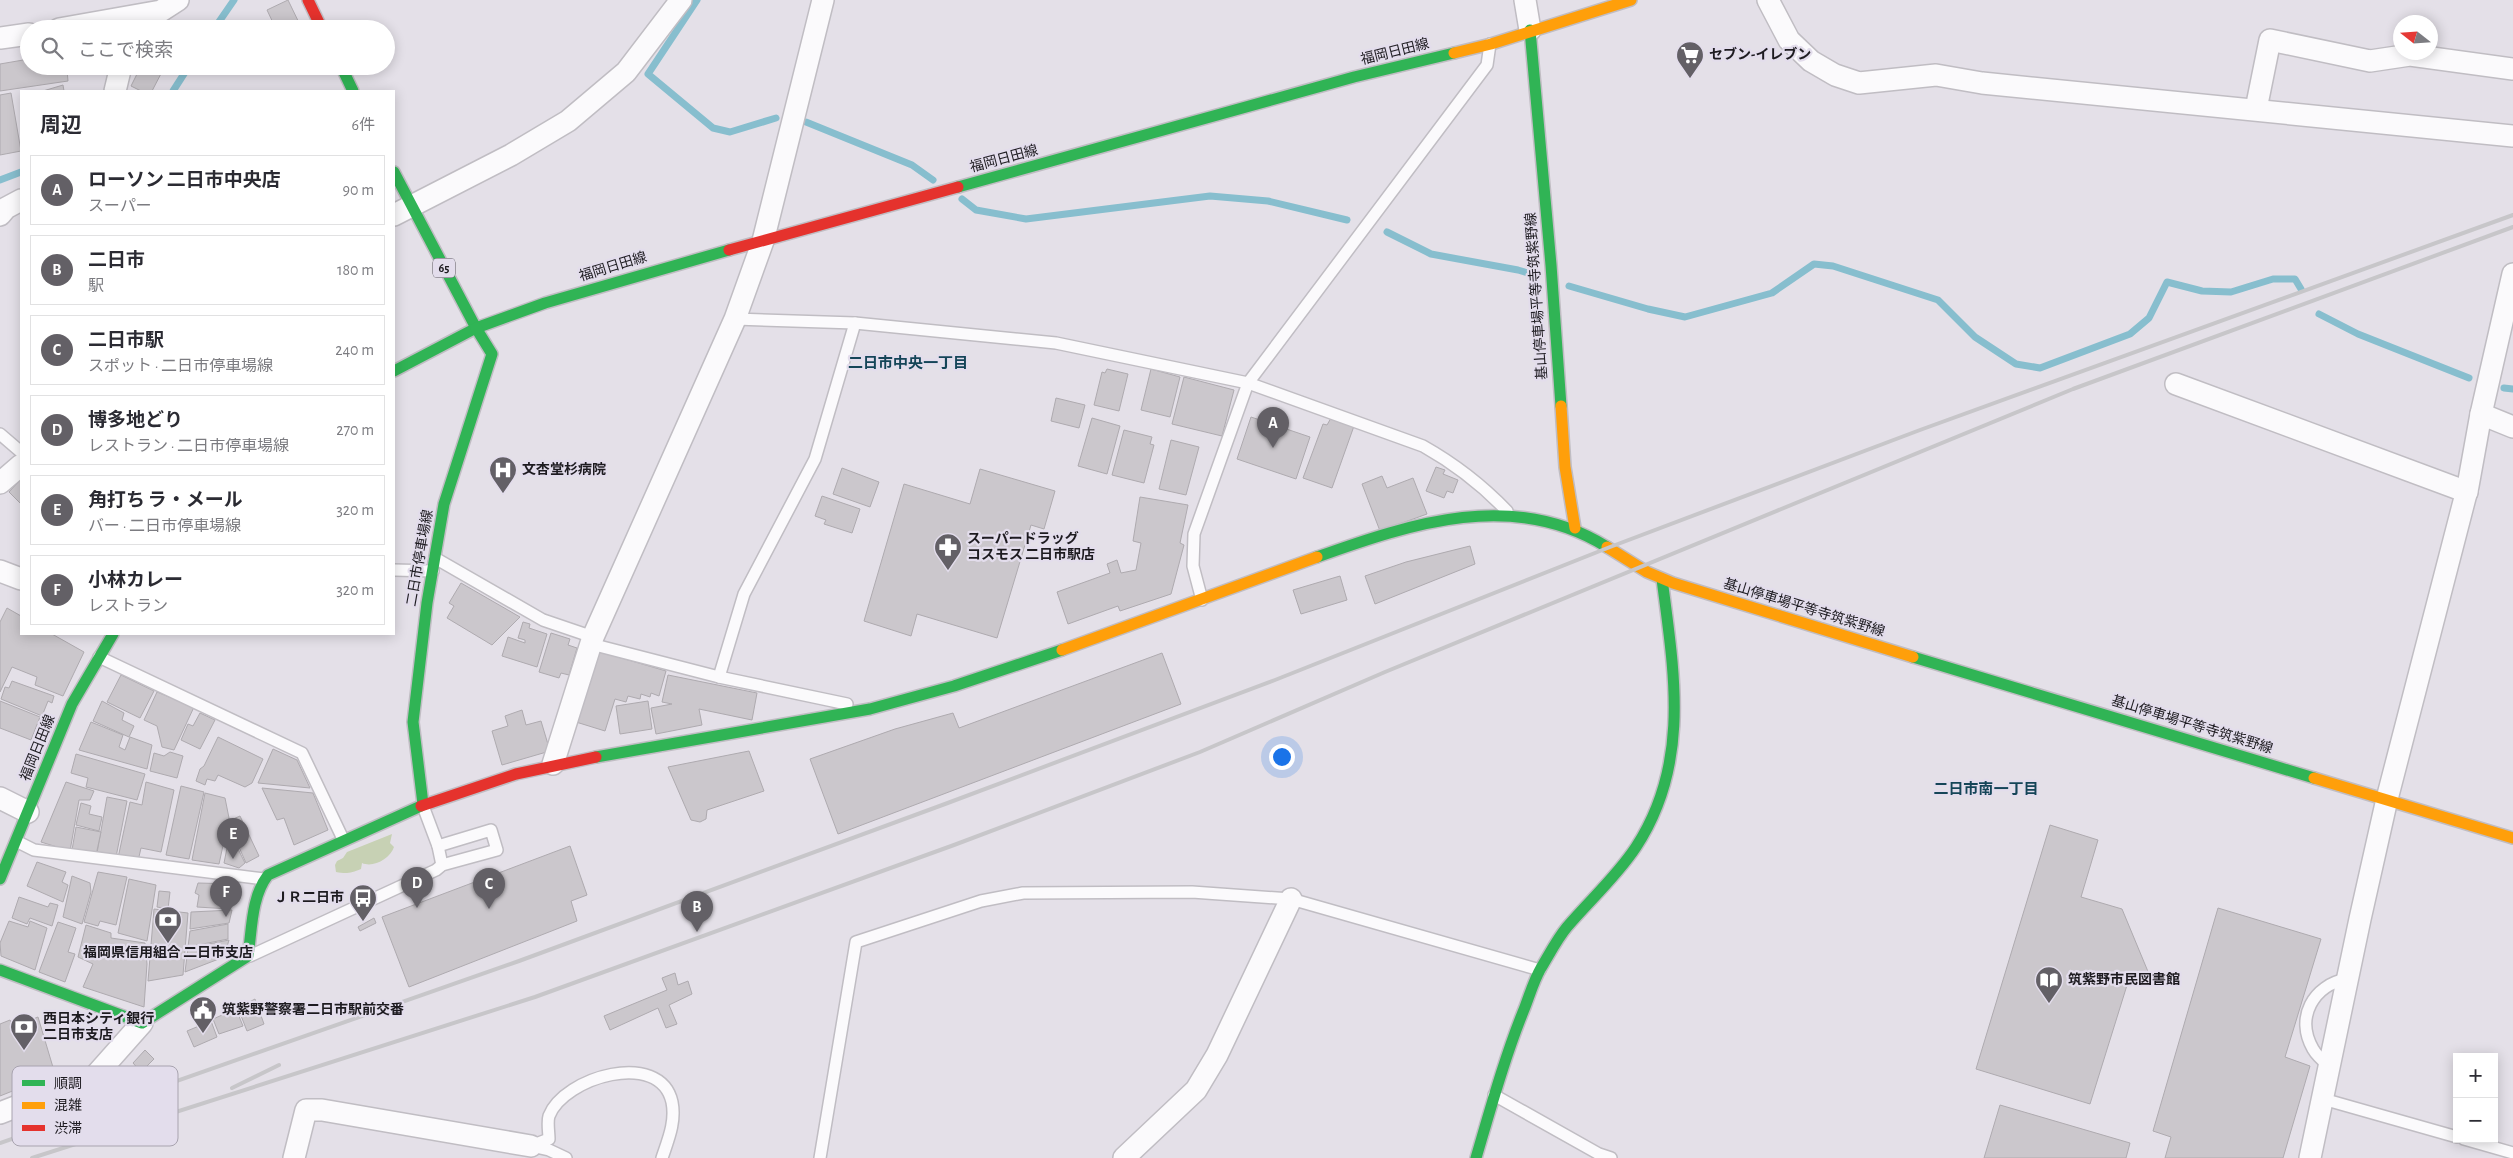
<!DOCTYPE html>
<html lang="ja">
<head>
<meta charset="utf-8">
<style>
  :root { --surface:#fff; --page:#f7f7f7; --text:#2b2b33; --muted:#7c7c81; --line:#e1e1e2; --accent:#636066 }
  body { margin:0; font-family:"Alegreya Sans","Noto Sans JP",sans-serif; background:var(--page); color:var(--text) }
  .controls { position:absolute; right:15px; bottom:15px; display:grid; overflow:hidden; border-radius:0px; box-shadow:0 2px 12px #0003 }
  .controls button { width:45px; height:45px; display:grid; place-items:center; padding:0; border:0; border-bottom:1px solid var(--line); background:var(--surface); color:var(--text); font:25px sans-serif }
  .compass { position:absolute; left:2393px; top:15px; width:45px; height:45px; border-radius:50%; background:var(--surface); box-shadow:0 2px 12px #0003; rotate:287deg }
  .you { position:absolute; left:1281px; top:756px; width:18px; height:18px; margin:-12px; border:4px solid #fff; border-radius:50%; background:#1a73e8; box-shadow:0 0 0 8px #1a73e833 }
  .badge { display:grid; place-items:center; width:32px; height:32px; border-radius:50%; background:var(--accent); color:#fff; font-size:16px; font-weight:700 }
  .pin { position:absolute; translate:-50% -41px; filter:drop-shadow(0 1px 2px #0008) }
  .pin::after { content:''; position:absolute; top:26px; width:18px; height:15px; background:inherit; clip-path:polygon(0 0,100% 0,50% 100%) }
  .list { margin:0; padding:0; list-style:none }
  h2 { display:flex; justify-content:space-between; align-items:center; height:65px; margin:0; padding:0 20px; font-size:21px }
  h2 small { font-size:16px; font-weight:400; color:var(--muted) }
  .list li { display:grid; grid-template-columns:32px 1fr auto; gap:15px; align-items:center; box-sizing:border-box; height:70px; margin:0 10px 10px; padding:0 10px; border:1px solid var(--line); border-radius:0px }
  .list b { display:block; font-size:19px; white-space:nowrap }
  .list p { margin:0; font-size:16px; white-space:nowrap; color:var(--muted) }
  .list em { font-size:16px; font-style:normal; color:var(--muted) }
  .icon { flex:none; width:28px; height:28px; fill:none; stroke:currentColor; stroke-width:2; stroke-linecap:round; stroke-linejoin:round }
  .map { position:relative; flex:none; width:2513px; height:1158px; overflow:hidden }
  .search { position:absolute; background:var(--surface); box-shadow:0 2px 12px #0003; left:20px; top:20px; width:375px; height:55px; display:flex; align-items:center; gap:12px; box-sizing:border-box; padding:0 18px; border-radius:28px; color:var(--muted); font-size:19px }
  .panel { position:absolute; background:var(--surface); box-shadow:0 2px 12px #0003; left:20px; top:90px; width:375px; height:545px; border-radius:0px }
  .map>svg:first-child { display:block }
  .green { fill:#c7d1b4 }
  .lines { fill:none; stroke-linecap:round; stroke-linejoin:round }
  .stream { stroke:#87bece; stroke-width:7 }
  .building { fill:#cbc7cc; stroke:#aeaaaf }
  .lane-casing { stroke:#c0bdc3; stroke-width:14 }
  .street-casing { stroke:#c0bdc3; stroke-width:24 }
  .fast-casing { stroke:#c0bdc3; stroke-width:14 }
  .slow-casing { stroke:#c0bdc3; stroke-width:14 }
  .jam-casing { stroke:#c0bdc3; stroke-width:14 }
  .lane { stroke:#fbfafc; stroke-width:11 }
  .street { stroke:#fbfafc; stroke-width:21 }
  .fast { stroke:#30b455; stroke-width:11 }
  .slow { stroke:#ff9f0a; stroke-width:11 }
  .jam { stroke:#e5322d; stroke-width:11 }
  .rail { stroke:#c7c6c9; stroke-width:4 }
  .labels { text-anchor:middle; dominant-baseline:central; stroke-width:4.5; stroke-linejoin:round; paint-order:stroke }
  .shield { fill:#e3ddec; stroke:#58555d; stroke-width:1 }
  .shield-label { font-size:12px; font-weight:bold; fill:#1d1b20 }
  .street-label { font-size:14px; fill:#1d1b20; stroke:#e3ddec }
  .poi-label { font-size:14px; font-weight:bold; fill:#1d1b20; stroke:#e3ddec; text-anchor:start }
  .neighbourhood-label { font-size:15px; font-weight:bold; fill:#154558; stroke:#e3ddec }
  .key { fill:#e3ddec; stroke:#a8a3af; stroke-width:1 }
  .key-label { font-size:14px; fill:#1d1b20 }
</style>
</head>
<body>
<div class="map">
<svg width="2513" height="1158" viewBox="0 0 2513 1158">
  <rect width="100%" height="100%" fill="#e4e0e8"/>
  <path class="green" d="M392,834L390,843L394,847C390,859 373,868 362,863L361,869C351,873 347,874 336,872L335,865L337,861L343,858L347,852Z"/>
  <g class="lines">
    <g class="stream">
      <polyline points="697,0 648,74 713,128 730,132 776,118"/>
      <polyline points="214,29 234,0"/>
      <polyline points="173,91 189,66"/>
      <polyline points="806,122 912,165 933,180"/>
      <polyline points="0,180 21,172"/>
      <polyline points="962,199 976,210 1026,219 1210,196 1268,201 1347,220"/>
      <polyline points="1387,232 1431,254 1518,270 1538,276"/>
      <polyline points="1569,286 1648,309 1685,317 1772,293 1814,264 1833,266 1938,300 1975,337 2016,364 2040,368 2130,334 2149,318 2167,282 2202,291 2231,292 2273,279 2295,279 2301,289"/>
      <polyline points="2319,314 2358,334 2469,378"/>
      <polyline points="2504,388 2513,389"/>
    </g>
  </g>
  <g class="building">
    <polygon points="288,0 302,29 276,29 267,10"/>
    <polygon points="29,59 29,66 91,66 67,70 68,81 0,91 0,64"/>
    <polygon points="141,66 165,66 152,91 141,91 131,86"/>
    <polygon points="63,85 64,91 43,91"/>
    <polygon points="11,93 21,151 0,155 0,95"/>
    <polygon points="1107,369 1128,374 1119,411 1094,405 1102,372 1105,373"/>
    <polygon points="1151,369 1180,377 1170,417 1141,410"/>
    <polygon points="1184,377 1234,390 1222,436 1172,424"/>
    <polygon points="1056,398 1085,405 1079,428 1051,421"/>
    <polygon points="1251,417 1310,437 1296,479 1237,459"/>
    <polygon points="1092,418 1120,426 1107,474 1078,466"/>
    <polygon points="1331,418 1354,426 1332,488 1303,478 1323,424 1327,425"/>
    <polygon points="1124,430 1152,437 1150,444 1154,445 1144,483 1112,475"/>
    <polygon points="1171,440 1199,447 1186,495 1159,489"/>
    <polygon points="1436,467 1445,470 1443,474 1458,480 1453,493 1447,491 1444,498 1426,491"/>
    <polygon points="842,468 879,482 870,507 833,494"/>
    <polygon points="980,469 1055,491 1044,529 1031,525 997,638 917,614 911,636 864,621 904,484 970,504"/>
    <polygon points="1382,476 1387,488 1413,478 1427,514 1380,531 1362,484"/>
    <polygon points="21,479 21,504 9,492"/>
    <polygon points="822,496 860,509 852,533 824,524 826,520 815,516"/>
    <polygon points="1140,497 1188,505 1180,543 1184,545 1171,594 1120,611 1118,606 1068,624 1057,592 1110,573 1107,564 1117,560 1121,573 1136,570 1141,543 1133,541"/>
    <polygon points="1470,546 1475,564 1375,604 1365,576 1406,562"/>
    <polygon points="1340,576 1347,600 1301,614 1293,590"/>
    <polygon points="461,583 520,617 492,645 447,618 454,606 449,603"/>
    <polygon points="7,608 21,616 21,634 52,634 84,652 63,696 35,685 37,677 12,667 0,692 0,622"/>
    <polygon points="523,622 530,624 529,628 547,634 537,667 502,656 508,637 525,643 525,640 518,638"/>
    <polygon points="551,633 570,639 568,645 577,648 569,675 561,673 559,678 539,672"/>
    <polygon points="598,651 666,671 659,696 651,693 650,697 641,694 640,699 628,696 626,702 615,699 605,731 576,722"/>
    <polygon points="1162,653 1181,704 838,834 810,759 895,729 953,713 959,728"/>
    <polygon points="121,675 154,691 140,718 107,702"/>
    <polygon points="668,675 757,693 752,720 699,709 702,725 656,734 651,708 672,704 662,702"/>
    <polygon points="12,681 54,696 52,703 48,701 42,716 1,699 5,687 9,688"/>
    <polygon points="157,692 194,707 174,750 162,747 157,726 144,720"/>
    <polygon points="0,701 40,717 31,740 0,728"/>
    <polygon points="102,701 124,713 122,720 134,726 129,737 93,721"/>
    <polygon points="648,701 652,729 620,734 616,706"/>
    <polygon points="522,710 526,725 541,721 550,751 502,765 492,731 508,726 505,716"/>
    <polygon points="200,713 215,720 200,749 181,740 188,724 193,726"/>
    <polygon points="91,722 123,735 119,747 125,750 130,737 152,745 147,769 79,750"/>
    <polygon points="218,737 263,759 252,783 245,787 218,775 215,781 207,779 205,785 196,781 200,769 204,766"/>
    <polygon points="273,749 297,760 310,788 258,783"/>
    <polygon points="749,751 764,791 707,810 706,819 700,822 691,820 668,767"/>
    <polygon points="170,752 183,756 177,778 150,771 154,753 164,756"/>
    <polygon points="76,754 145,774 137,800 86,787 88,778 71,773"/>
    <polygon points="66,782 94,791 90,800 79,800 70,851 41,842"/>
    <polygon points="146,782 174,790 161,852 141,848 138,861 118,858 130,802 142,805"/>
    <polygon points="181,786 204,792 189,859 166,855"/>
    <polygon points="262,788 313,793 328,830 294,845 284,818 277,820"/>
    <polygon points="205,793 225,798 229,818 219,864 192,860"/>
    <polygon points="107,797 127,801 116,857 97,853"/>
    <polygon points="81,803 91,806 89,814 102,817 99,831 76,825"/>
    <polygon points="240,816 259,856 246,863 231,829 234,827 231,820"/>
    <polygon points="2050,825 2098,840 2081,897 2122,909 2149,974 2128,982 2090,1104 1976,1069"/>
    <polygon points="76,827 101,832 96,855 72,850"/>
    <polygon points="230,833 245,863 239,868 224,863"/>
    <polygon points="570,846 587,895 571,901 577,921 409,987 382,917"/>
    <polygon points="37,862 66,872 62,882 68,885 63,902 27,886"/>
    <polygon points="98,872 127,877 116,925 100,921 98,926 84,922"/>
    <polygon points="72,876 90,883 91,892 82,924 63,917"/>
    <polygon points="129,879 156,885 147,941 118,933"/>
    <polygon points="198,883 235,884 234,887 240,887 239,895 233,895 230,909 197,907 199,895 195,893"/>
    <polygon points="159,891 170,892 168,909 157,907"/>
    <polygon points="19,897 48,907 50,903 58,905 52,926 30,918 27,924 12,918"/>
    <polygon points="2218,908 2321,939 2285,1057 2310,1066 2283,1158 2165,1158 2171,1137 2153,1131"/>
    <polygon points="154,909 188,913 183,975 148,981"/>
    <polygon points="232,910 229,923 190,929 191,912"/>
    <polygon points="374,918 376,923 360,931 358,927"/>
    <polygon points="9,921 28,927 30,921 47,928 35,970 1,956 0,943"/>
    <polygon points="58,922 76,928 68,952 75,954 65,982 39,972"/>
    <polygon points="228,924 228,939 188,947 190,931"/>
    <polygon points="86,925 111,933 111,938 145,943 147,964 144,1007 83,987 93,964 78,957"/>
    <polygon points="229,940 224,957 185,972 188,948"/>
    <polygon points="675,973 678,985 688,981 692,994 669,1005 677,1024 666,1028 658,1008 610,1030 604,1016 667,990 662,978"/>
    <polygon points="255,999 264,1024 247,1031 238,1008"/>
    <polygon points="236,1009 243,1026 219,1034 213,1019"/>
    <polygon points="38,1017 55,1074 0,1096 0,1024 10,1020 14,1027"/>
    <polygon points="211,1021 217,1037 194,1047 187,1031"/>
    <polygon points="145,1050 154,1059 141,1072 133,1063"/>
    <polygon points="2000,1105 2130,1143 2126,1158 1984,1158"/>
  </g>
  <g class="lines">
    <g class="lane-casing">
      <g id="lane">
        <path d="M735,319L855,323L1056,343L1248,383L1423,446C1455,464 1482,485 1507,511"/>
        <polyline points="0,434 21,452"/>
        <polyline points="435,558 543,620 593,637"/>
        <polyline points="394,570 433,571"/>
        <polyline points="1202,600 1193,566 1194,534 1248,383 1487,65 1490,44"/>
        <polyline points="591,644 719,677 847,704"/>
        <polyline points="99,657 302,753 343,839"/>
        <polyline points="719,677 744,594 815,459 855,323"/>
        <polyline points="423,806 438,846 442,865"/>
        <polyline points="16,841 34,850 264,879"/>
        <polyline points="250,956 436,870 442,865 497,850 491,830 438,846"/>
        <path d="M2329,1066C2323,1061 2317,1056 2313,1049C2295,1018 2313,985 2347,979"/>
        <polyline points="1494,1095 1599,1154 1611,1158"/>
        <polyline points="2323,1099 2457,1137"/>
        <polyline points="2464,1139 2513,1153"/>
        <path d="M566,1158L549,1150L531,1146L549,1139C549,1133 547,1122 549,1116C564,1077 660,1049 672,1102C676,1122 668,1140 662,1158"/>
        <polyline points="820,1158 856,942 981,901 1023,893 1192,892 1291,899 1540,970"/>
      </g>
    </g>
    <g class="street-casing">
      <g id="street">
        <polyline points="1525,0 1530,30"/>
        <polyline points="1768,0 1789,40 1811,61 1835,75 1859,83 1936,75 1982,83 2513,136"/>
        <polyline points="59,29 161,11 178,0"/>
        <polyline points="0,38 29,34"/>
        <polyline points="115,91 121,66"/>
        <polyline points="2256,109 2270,40 2370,61 2410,55 2513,69"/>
        <polyline points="0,215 6,208 21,200"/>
        <polyline points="394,215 511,155 568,121 626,72 681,0"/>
        <polyline points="2176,384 2467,492"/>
        <polyline points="2481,414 2513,427"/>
        <polyline points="0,483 21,465"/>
        <polyline points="0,571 21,579"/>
        <polyline points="553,764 593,637 735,319 763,241 823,0"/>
        <polyline points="0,798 28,812"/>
        <polyline points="0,1113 95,1076 142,1023"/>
        <polyline points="294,1158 306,1110 322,1110 531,1146"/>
        <polyline points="1124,1158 1196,1090 1217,1055 1291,899"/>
        <polyline points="2310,1158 2360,919 2387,799 2468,486 2481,414 2513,274"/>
      </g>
    </g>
    <g class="fast-casing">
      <g id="fast">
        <polyline points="1530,30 1551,265 1561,406"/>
        <polyline points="341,66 353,91"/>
        <polyline points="394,172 476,328"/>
        <polyline points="958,187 1354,77 1454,53"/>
        <polyline points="394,371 476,328 545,303 729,250"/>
        <path d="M1317,557C1412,523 1514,489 1607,547"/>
        <polyline points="1913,657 2314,778"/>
        <polyline points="596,757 870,709 954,686 1062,650"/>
        <polyline points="423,804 413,722 427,603 444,504 492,354 476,328"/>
        <polyline points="0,879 72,704 113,634"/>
        <path d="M0,970L142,1023L248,956C252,930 251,897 268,875L421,806"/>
        <path d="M1476,1158C1491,1107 1505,1056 1525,1007C1530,994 1534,980 1541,968C1549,955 1557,939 1567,927C1590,900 1617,876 1636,847C1691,763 1674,672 1662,579"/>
      </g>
    </g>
    <g class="slow-casing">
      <g id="slow">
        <polyline points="1454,53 1491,44 1631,0"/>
        <polyline points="1561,406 1565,467 1575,528"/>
        <polyline points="1607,547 1647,572 1673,583 1913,657"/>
        <polyline points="1062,650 1317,557"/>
        <polyline points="2314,778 2513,838"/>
      </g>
    </g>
    <g class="jam-casing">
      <g id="jam">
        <polyline points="308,0 322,29"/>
        <polyline points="729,250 958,187"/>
        <polyline points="421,806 516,774 596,757"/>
      </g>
    </g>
    <use href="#lane" class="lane"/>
    <use href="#street" class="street"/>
    <use href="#fast" class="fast"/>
    <use href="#slow" class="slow"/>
    <use href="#jam" class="jam"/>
    <g class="rail">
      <polyline points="232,1088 279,1065"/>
      <polyline points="0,1143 519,961 945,804 1275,680 1610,547 1920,430 2513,215"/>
      <polyline points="32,1158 535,997 954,845 1200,752 1385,672 2073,389 2513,227"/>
    </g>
  </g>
  <defs>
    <g id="supermarket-pin" transform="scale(1.4375)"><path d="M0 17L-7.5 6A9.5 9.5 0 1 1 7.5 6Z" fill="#636066" stroke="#e3ddec"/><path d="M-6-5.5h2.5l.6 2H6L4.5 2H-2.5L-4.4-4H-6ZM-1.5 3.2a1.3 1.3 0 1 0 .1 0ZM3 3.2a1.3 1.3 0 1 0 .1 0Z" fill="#fff"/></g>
    <g id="hospital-pin" transform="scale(1.4375)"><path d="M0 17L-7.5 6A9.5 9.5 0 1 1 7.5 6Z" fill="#636066" stroke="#e3ddec"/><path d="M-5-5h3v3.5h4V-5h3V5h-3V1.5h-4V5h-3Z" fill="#fff"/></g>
    <g id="pharmacy-pin" transform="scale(1.4375)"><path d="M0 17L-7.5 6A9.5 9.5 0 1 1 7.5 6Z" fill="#636066" stroke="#e3ddec"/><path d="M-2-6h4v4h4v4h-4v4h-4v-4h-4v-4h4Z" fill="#fff"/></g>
    <g id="bus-pin" transform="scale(1.4375)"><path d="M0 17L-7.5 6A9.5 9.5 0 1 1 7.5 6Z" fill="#636066" stroke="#e3ddec"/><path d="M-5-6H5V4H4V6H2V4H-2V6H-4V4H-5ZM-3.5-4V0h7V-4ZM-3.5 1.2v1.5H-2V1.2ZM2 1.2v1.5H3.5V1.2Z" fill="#fff"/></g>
    <g id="bank-pin" transform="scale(1.4375)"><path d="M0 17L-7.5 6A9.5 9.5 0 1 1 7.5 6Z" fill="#636066" stroke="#e3ddec"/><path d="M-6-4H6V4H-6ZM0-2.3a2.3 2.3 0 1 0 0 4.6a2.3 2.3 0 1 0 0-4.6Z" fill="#fff"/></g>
    <g id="library-pin" transform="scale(1.4375)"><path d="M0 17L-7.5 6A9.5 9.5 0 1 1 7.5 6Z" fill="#636066" stroke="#e3ddec"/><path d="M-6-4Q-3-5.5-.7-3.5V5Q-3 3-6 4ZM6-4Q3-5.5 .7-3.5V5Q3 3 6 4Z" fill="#fff"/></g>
    <g id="civic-pin" transform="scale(1.4375)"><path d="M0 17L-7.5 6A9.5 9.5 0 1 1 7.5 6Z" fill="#636066" stroke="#e3ddec"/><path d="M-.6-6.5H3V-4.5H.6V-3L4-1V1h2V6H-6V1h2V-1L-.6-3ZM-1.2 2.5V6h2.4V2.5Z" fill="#fff"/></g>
  </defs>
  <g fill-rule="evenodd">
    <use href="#supermarket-pin" x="1690" y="55"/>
    <use href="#hospital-pin" x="503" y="470"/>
    <use href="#pharmacy-pin" x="948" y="547"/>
    <use href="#bus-pin" x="363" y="898"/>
    <use href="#bank-pin" x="168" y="920"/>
    <use href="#library-pin" x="2049" y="980"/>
    <use href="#civic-pin" x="203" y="1010"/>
    <use href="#bank-pin" x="24" y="1027"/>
  </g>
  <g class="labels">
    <rect class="shield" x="433" y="258.5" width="22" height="19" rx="4"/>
    <g class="shield-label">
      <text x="444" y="268">65</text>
    </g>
    <g class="street-label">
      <text transform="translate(1395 52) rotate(-14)">福岡日田線</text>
      <text transform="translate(1004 159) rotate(-15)">福岡日田線</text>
      <text transform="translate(613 267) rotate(-17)">福岡日田線</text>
      <text transform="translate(1537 296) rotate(-94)">基山停車場平等寺筑紫野線</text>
      <text transform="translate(420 558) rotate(-80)">二日市停車場線</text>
      <text transform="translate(1804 608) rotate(17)">基山停車場平等寺筑紫野線</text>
      <text transform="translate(2192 725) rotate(17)">基山停車場平等寺筑紫野線</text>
      <text transform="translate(38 748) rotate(-68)">福岡日田線</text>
    </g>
    <g class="poi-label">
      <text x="1709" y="55">セブン-イレブン</text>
      <text x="522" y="470">文杏堂杉病院</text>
      <text x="967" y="539">スーパードラッグ<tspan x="967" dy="16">コスモス 二日市駅店</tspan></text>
      <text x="344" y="898" text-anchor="end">ＪＲ二日市</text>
      <text x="168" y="953" text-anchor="middle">福岡県信用組合 二日市支店</text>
      <text x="2068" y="980">筑紫野市民図書館</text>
      <text x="222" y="1010">筑紫野警察署二日市駅前交番</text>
      <text x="43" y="1019">西日本シティ銀行<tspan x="43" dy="16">二日市支店</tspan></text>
    </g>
    <g class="neighbourhood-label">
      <text x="908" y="363">二日市中央一丁目</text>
      <text x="1986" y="789">二日市南一丁目</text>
    </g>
  </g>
  <rect x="12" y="1066" width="166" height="80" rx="8" class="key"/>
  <rect x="22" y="1080" width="23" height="6" fill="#30b455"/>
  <rect x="22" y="1102" width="23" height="7" fill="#ff9f0a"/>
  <rect x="22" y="1125" width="23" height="6" fill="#e5322d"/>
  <g class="key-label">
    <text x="54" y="1088">順調</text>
    <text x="54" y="1110">混雑</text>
    <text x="54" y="1133">渋滞</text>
  </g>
</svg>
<div class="controls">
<button>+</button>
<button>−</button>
</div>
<svg class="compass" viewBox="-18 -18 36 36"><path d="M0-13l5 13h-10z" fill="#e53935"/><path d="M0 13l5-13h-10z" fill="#7c7c81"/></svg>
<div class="you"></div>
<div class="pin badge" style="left:1273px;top:448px">A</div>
<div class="pin badge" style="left:697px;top:932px">B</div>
<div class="pin badge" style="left:489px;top:909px">C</div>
<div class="pin badge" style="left:417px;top:908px">D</div>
<div class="pin badge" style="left:233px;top:859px">E</div>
<div class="pin badge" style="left:226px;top:917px">F</div>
<div class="search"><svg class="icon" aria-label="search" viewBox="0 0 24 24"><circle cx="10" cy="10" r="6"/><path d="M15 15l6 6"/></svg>ここで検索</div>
<section class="panel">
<h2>周辺<small>6件</small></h2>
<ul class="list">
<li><span class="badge">A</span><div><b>ローソン 二日市中央店</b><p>スーパー</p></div><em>90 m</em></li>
<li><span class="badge">B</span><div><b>二日市</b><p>駅</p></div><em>180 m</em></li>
<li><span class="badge">C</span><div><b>二日市駅</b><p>スポット · 二日市停車場線</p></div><em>240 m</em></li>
<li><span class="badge">D</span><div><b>博多地どり</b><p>レストラン · 二日市停車場線</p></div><em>270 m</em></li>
<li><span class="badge">E</span><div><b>角打ち ラ・メール</b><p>バー · 二日市停車場線</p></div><em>320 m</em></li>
<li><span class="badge">F</span><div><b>小林カレー</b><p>レストラン</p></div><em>320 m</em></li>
</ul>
</section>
</div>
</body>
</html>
